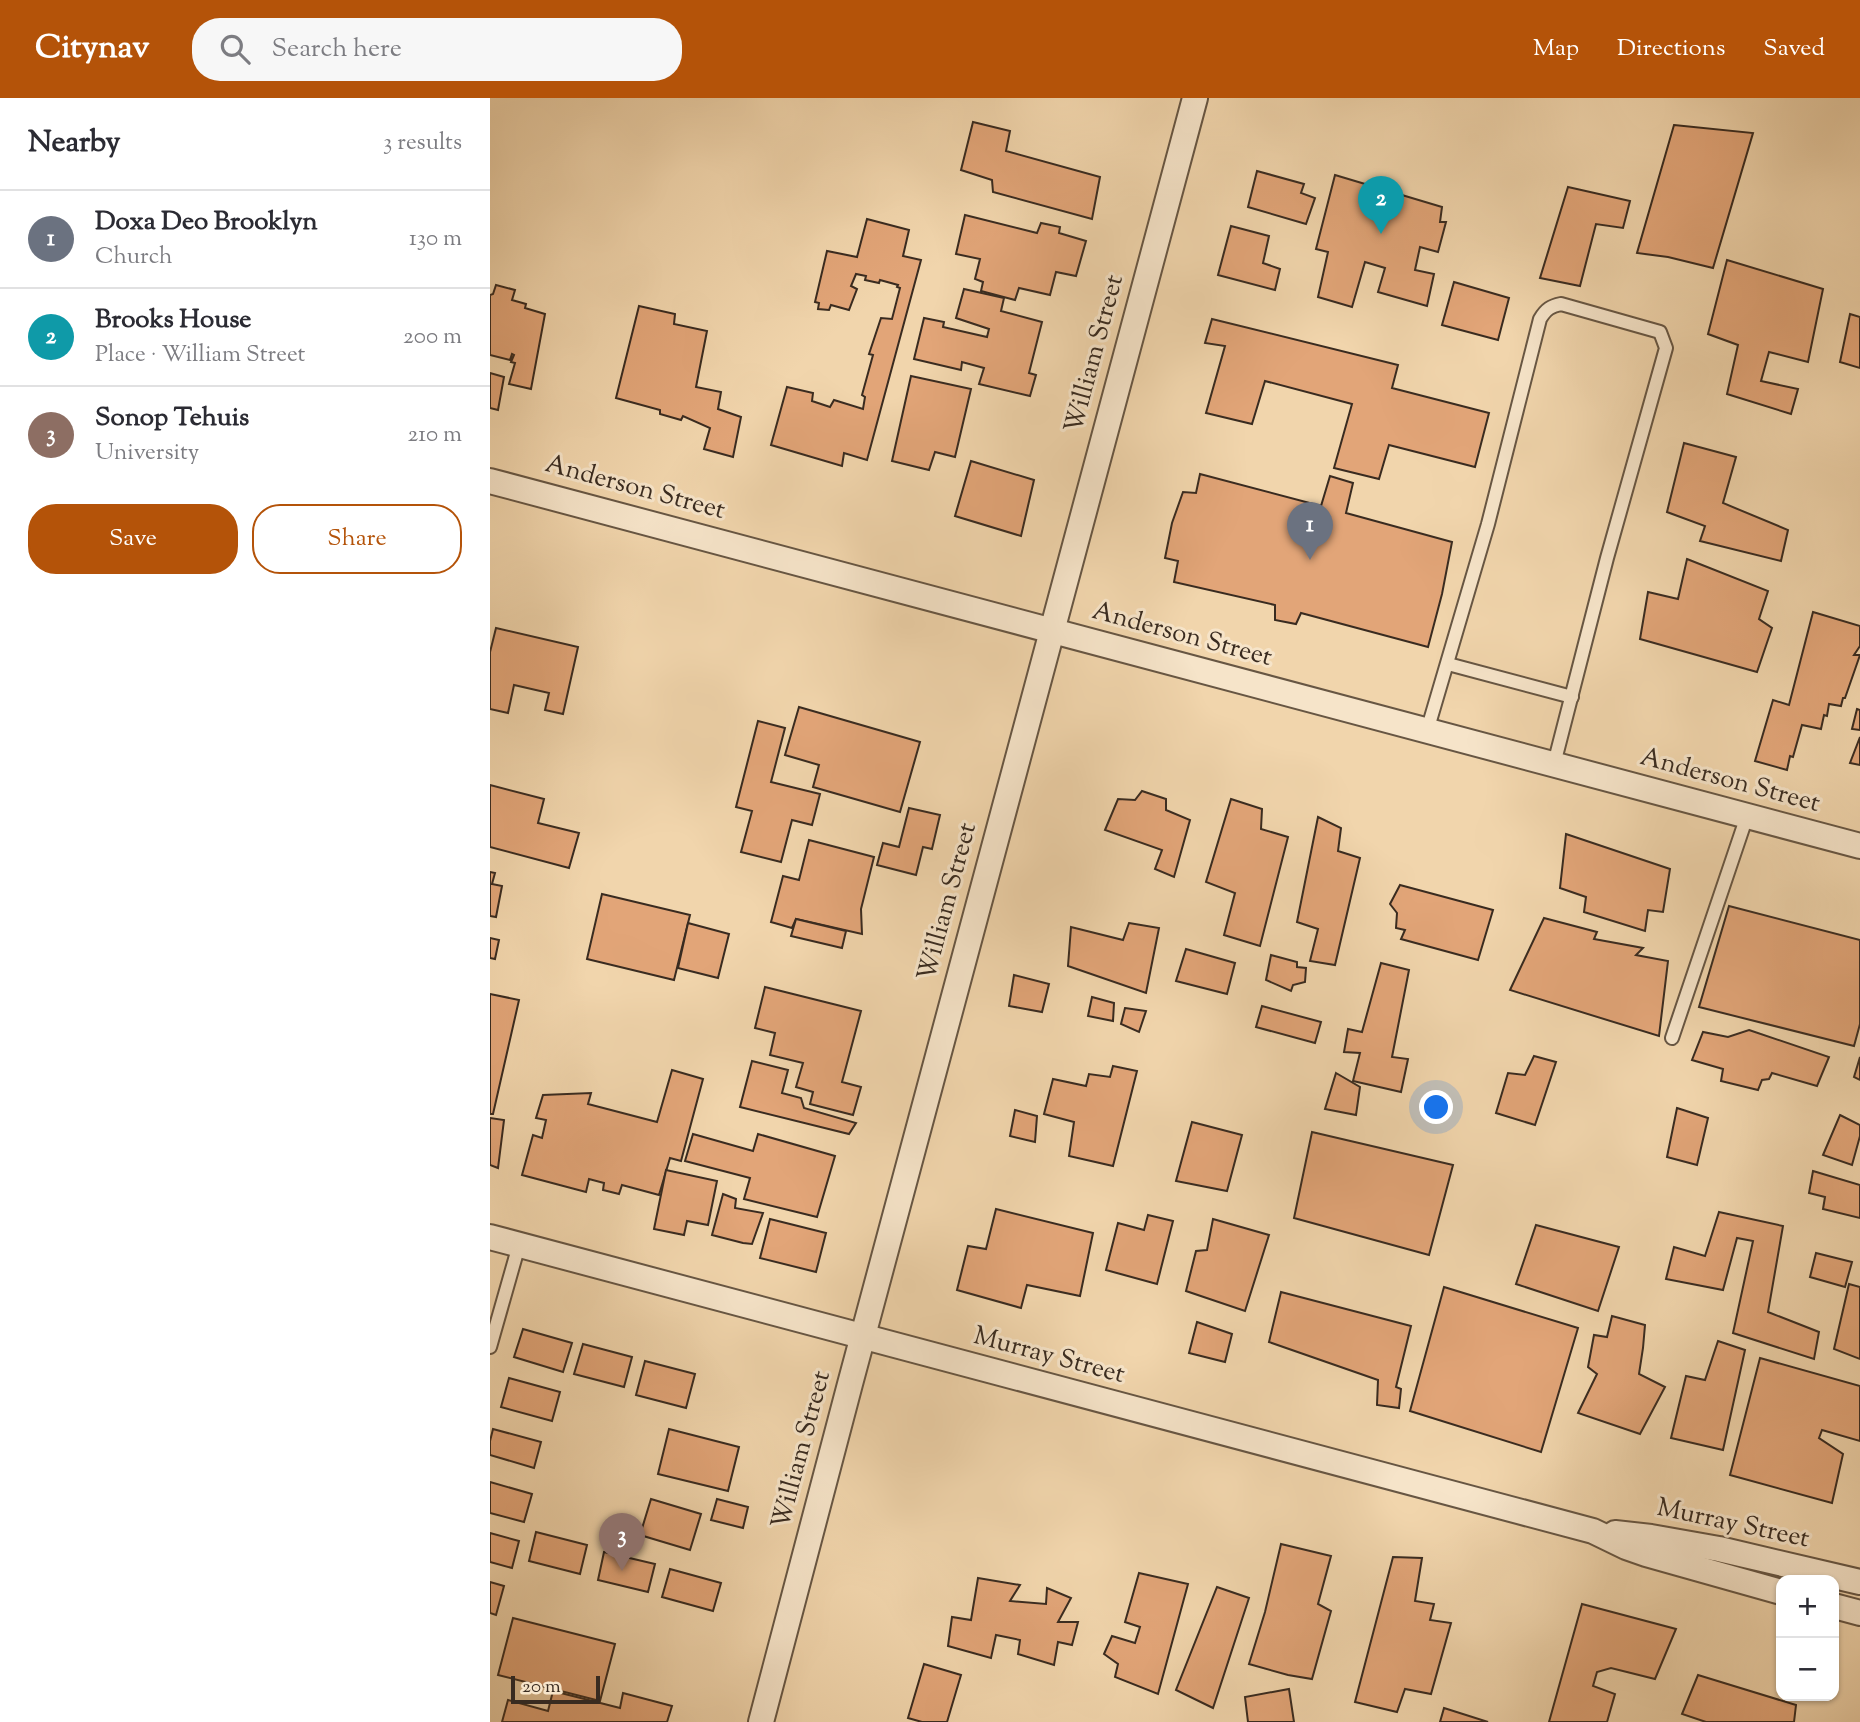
<!DOCTYPE html>
<html lang="en">
<head>
<meta charset="utf-8">
<style>
  :root { --surface:#fff; --page:#f7f7f7; --text:#2b2b33; --muted:#7c7c81; --line:#e1e1e2; --accent:#b45309 }
  body { margin:0; font-family:"Sorts Mill Goudy",serif; background:var(--page); color:var(--text) }
  .controls { position:absolute; right:21px; bottom:21px; display:grid; overflow:hidden; border-radius:14px; box-shadow:0 2px 5px #0004 }
  .controls button { width:63px; height:63px; display:grid; place-items:center; padding:0; border:0; border-bottom:2px solid var(--line); background:var(--surface); color:var(--text); font:35px sans-serif }
  .scale { position:absolute; left:21px; bottom:18px; width:89px; box-sizing:border-box; padding-left:7px; border:4px solid #392b20; border-top:0; font-size:19px; line-height:24px; white-space:nowrap; color:#392b20; -webkit-text-stroke:5px #f6e4c9; paint-order:stroke }
  .you { position:absolute; left:947px; top:1010px; width:24px; height:24px; margin:-18px; border:5px solid #fff; border-radius:50%; background:#1a73e8; box-shadow:0 0 0 10px #1a73e833 }
  .badge { display:grid; place-items:center; width:46px; height:46px; border-radius:50%; background:var(--accent); color:#fff; font-size:23px; font-weight:700 }
  .pin { position:absolute; translate:-50% -58px; filter:drop-shadow(0 2px 4px #0008) }
  .pin::after { content:''; position:absolute; top:37px; width:24px; height:21px; background:inherit; clip-path:polygon(0 0,100% 0,50% 100%) }
  .list { margin:0; padding:0; list-style:none }
  h2 { display:flex; justify-content:space-between; align-items:center; height:91px; margin:0; padding:0 28px; font-size:30px }
  h2 small { font-size:23px; font-weight:400; color:var(--muted) }
  .list li { display:grid; grid-template-columns:46px 1fr auto; gap:21px; align-items:center; box-sizing:border-box; height:98px; padding:0 28px; border-top:2px solid var(--line) }
  .list b { display:block; font-size:26px; white-space:nowrap }
  .list p { margin:0; font-size:23px; white-space:nowrap; color:var(--muted) }
  .list em { font-size:23px; font-style:normal; color:var(--muted) }
  .actions { display:flex; gap:14px; padding:21px 28px }
  .actions a { flex:1; padding:16px 0; border:2px solid var(--accent); border-radius:28px; text-align:center; font-size:24px; color:var(--accent) }
  .actions .main { background:var(--accent); color:#fff }
  .icon { flex:none; width:38px; height:38px; fill:none; stroke:currentColor; stroke-width:2; stroke-linecap:round; stroke-linejoin:round }
  .map { position:relative; flex:none; width:1370px; height:1624px; overflow:hidden }
  header { display:flex; align-items:center; gap:42px; box-sizing:border-box; height:98px; padding:0 35px; background:var(--accent); color:#fff }
  header strong { font-size:33px }
  nav { display:flex; gap:38px; margin-inline-start:auto; font-size:24px }
  .search { width:490px; height:63px; background:var(--page); display:flex; align-items:center; gap:18px; box-sizing:border-box; padding:0 24px; border-radius:28px; color:var(--muted); font-size:26px }
  main { display:flex }
  aside { flex:1; background:var(--surface) }
  .map>svg:first-child { display:block }
  .building { fill:#e2a578; stroke:#392b20; stroke-width:2 }
  .lines { fill:none; stroke-linecap:round; stroke-linejoin:round }
  .service-casing { stroke:#675643; stroke-width:16 }
  .minor-casing { stroke:#675643; stroke-width:28 }
  .service { stroke:#f6e4c9; stroke-width:12 }
  .minor { stroke:#f6e4c9; stroke-width:24 }
  .labels { text-anchor:middle; dominant-baseline:central; stroke-width:6; stroke-linejoin:round; paint-order:stroke }
  .street-label { font-size:26px; fill:#392b20; stroke:#f6e4c9 }
</style>
</head>
<body>
<header>
<strong>Citynav</strong>
<div class="search"><svg class="icon" aria-label="search" viewBox="0 0 24 24"><circle cx="10" cy="10" r="6"/><path d="M15 15l6 6"/></svg>Search here</div>
<nav><a>Map</a><a>Directions</a><a>Saved</a></nav>
</header>
<main>
<aside>
<h2>Nearby<small>3 results</small></h2>
<ul class="list">
<li><span class="badge" style="background:#6b7280">1</span><div><b>Doxa Deo Brooklyn</b><p>Church</p></div><em>130 m</em></li>
<li><span class="badge" style="background:#0f9aa8">2</span><div><b>Brooks House</b><p>Place · William Street</p></div><em>200 m</em></li>
<li><span class="badge" style="background:#8d6e63">3</span><div><b>Sonop Tehuis</b><p>University</p></div><em>210 m</em></li>
</ul>
<div class="actions"><a class="main">Save</a><a>Share</a></div>
</aside>
<div class="map">
<svg width="1370" height="1624" viewBox="0 0 1370 1624">
  <rect width="100%" height="100%" fill="#f1d5ac"/>
  <filter id="stains"><feTurbulence type="fractalNoise" baseFrequency=".00286" numOctaves="4"/><feColorMatrix values="0 0 0 0 .2 0 0 0 0 .09 0 0 0 0 .02 0 0 0 .5 -.17"/></filter>
  <radialGradient id="worn" r=".72"><stop offset=".6" stop-color="#630" stop-opacity="0"/><stop offset="1" stop-color="#630" stop-opacity=".3"/></radialGradient>
  <g class="building">
    <polygon points="483,24 520,33 516,53 610,79 602,121 503,94 502,82 471,72"/>
    <polygon points="1184,27 1263,35 1223,170 1178,159 1147,155"/>
    <polygon points="767,73 814,86 811,95 825,100 816,126 758,109"/>
    <polygon points="845,77 952,109 950,124 956,124 948,154 930,149 925,172 944,176 937,208 888,194 895,170 875,164 862,209 828,199 838,154 826,151"/>
    <polygon points="1078,89 1140,103 1133,130 1106,126 1090,188 1050,180"/>
    <polygon points="475,117 547,135 551,125 570,129 569,135 596,143 586,178 566,174 560,197 529,190 525,202 491,193 493,184 485,181 490,161 466,156"/>
    <polygon points="377,121 419,132 413,158 431,162 377,362 354,355 352,368 281,347 297,289 323,295 322,303 340,309 344,302 373,311 375,299 372,297 383,257 379,256 391,220 402,221 410,190 407,189 408,187 390,182 389,185 375,182 376,178 366,176 361,188 367,191 359,212 341,207 339,212 328,211 329,205 325,204 337,153 367,159"/>
    <polygon points="741,128 779,138 773,165 790,171 785,192 728,177"/>
    <polygon points="1237,162 1333,191 1318,264 1279,254 1271,283 1308,291 1301,316 1237,296 1248,247 1218,236"/>
    <polygon points="964,184 1019,200 1008,242 952,227"/>
    <polygon points="6,187 25,192 22,202 36,206 35,210 55,216 41,291 19,286 25,265 21,264 24,257 22,256 20,262 0,257 0,197 3,196"/>
    <polygon points="474,191 514,200 511,213 552,224 539,275 546,277 540,298 489,286 494,270 472,264 471,272 424,261 434,220 454,224 453,229 497,239 499,231 466,220"/>
    <polygon points="149,208 185,216 184,226 217,233 206,289 231,294 228,311 251,319 243,359 214,351 220,330 193,318 191,322 170,316 170,312 126,300"/>
    <polygon points="1360,216 1370,219 1370,270 1350,264"/>
    <polygon points="722,221 908,267 902,290 999,315 985,369 899,347 889,381 844,370 862,306 775,283 762,326 716,315 735,248 715,245"/>
    <polygon points="0,275 14,279 8,312 0,310"/>
    <polygon points="421,278 481,291 465,359 445,354 439,372 402,363"/>
    <polygon points="1194,345 1246,359 1233,405 1298,432 1291,463 1210,443 1215,428 1177,414"/>
    <polygon points="481,363 544,382 531,438 465,418"/>
    <polygon points="710,376 831,408 840,378 863,385 856,415 962,444 952,496 938,549 811,515 806,526 785,522 785,507 684,484 688,463 675,460 682,425 693,394 706,395"/>
    <polygon points="1197,461 1278,493 1269,521 1282,530 1267,574 1150,541 1158,494 1188,501"/>
    <polygon points="1323,514 1370,528 1370,548 1364,557 1370,557 1355,600 1353,600 1351,608 1339,606 1337,618 1334,617 1331,631 1312,627 1303,659 1300,658 1297,672 1265,663 1283,602 1299,607"/>
    <polygon points="6,530 88,549 73,616 55,612 59,595 24,587 18,615 0,611 0,554"/>
    <polygon points="309,609 430,644 410,714 323,689 329,667 295,657"/>
    <polygon points="1367,611 1370,612 1370,632 1362,631"/>
    <polygon points="268,623 295,630 281,684 330,696 322,727 302,722 291,764 251,754 262,713 246,709"/>
    <polygon points="1370,639 1370,667 1360,665"/>
    <polygon points="0,687 54,701 48,725 89,735 79,770 0,749"/>
    <polygon points="652,693 676,701 676,712 700,722 684,779 665,771 672,752 615,732 628,701 645,702"/>
    <polygon points="741,701 772,711 771,731 798,739 770,848 734,837 745,795 716,784"/>
    <polygon points="419,710 450,717 442,751 433,749 426,777 387,767 393,745 409,749"/>
    <polygon points="828,719 851,730 848,753 870,760 845,867 820,863 828,831 807,824"/>
    <polygon points="1076,736 1180,771 1173,814 1158,812 1155,833 1094,814 1096,799 1070,790"/>
    <polygon points="319,742 384,759 371,811 372,836 306,821 302,830 281,824 293,778 309,782"/>
    <polygon points="0,774 5,775 2,786 12,788 6,819 0,818"/>
    <polygon points="910,787 1003,812 988,862 911,841 915,832 906,830 907,815 900,806"/>
    <polygon points="112,796 200,817 184,882 97,861"/>
    <polygon points="1239,808 1370,842 1370,926 1364,948 1209,909"/>
    <polygon points="1054,820 1107,834 1104,841 1153,850 1146,857 1178,863 1169,938 1020,892"/>
    <polygon points="306,821 356,833 352,850 301,838"/>
    <polygon points="198,825 239,836 228,880 188,870"/>
    <polygon points="639,825 669,830 656,895 578,868 581,829 633,842"/>
    <polygon points="0,840 9,842 5,861 0,860"/>
    <polygon points="696,851 745,865 737,896 686,883"/>
    <polygon points="781,857 807,864 807,869 816,870 815,884 803,887 801,893 776,882"/>
    <polygon points="891,865 919,872 902,959 918,961 911,994 863,983 870,955 854,954 858,931 872,934"/>
    <polygon points="524,877 559,886 552,914 519,908"/>
    <polygon points="275,889 371,913 352,984 371,989 363,1017 320,1006 323,994 306,989 313,965 280,957 285,935 265,930"/>
    <polygon points="0,896 29,902 3,1016 0,1016"/>
    <polygon points="602,899 624,905 623,923 598,918"/>
    <polygon points="772,908 831,924 825,945 766,929"/>
    <polygon points="635,910 656,913 649,934 631,926"/>
    <polygon points="1259,932 1339,959 1327,988 1282,975 1279,981 1272,982 1268,992 1231,983 1233,971 1202,962 1213,934 1238,939"/>
    <polygon points="1044,958 1066,964 1045,1027 1006,1015 1018,975 1035,977"/>
    <polygon points="1370,959 1370,982 1364,979"/>
    <polygon points="262,963 298,972 292,995 311,1000 314,1010 366,1025 359,1036 250,1009"/>
    <polygon points="623,968 647,973 623,1068 579,1058 584,1024 554,1016 563,981 596,988 599,976 620,979"/>
    <polygon points="182,972 213,981 191,1063 180,1060 169,1097 132,1087 129,1096 113,1092 114,1085 99,1081 96,1094 32,1077 43,1037 52,1040 56,1022 46,1020 53,997 101,995 98,1006 167,1024"/>
    <polygon points="846,975 870,989 866,1017 835,1011"/>
    <polygon points="1187,1010 1218,1020 1207,1067 1177,1059"/>
    <polygon points="525,1012 547,1018 545,1044 520,1038"/>
    <polygon points="1350,1017 1370,1027 1370,1038 1362,1067 1333,1057"/>
    <polygon points="0,1020 14,1022 8,1070 0,1067"/>
    <polygon points="702,1024 752,1037 737,1093 686,1083"/>
    <polygon points="822,1034 963,1067 939,1157 804,1120"/>
    <polygon points="203,1036 263,1053 268,1036 345,1058 327,1119 254,1101 260,1080 195,1063"/>
    <polygon points="176,1072 227,1083 218,1127 197,1123 194,1137 164,1131"/>
    <polygon points="1323,1073 1370,1087 1370,1120 1333,1111 1335,1099 1319,1095"/>
    <polygon points="233,1096 246,1101 245,1110 273,1115 262,1146 253,1145 222,1137"/>
    <polygon points="506,1111 603,1135 590,1198 537,1187 531,1210 467,1192 478,1148 496,1151"/>
    <polygon points="1229,1114 1293,1128 1278,1214 1329,1234 1324,1261 1243,1235 1263,1143 1247,1140 1233,1192 1176,1181 1184,1149 1215,1158"/>
    <polygon points="658,1117 683,1123 667,1186 616,1172 628,1125 654,1132"/>
    <polygon points="280,1121 336,1135 326,1174 270,1160"/>
    <polygon points="723,1121 779,1137 755,1213 696,1193 706,1153 717,1152"/>
    <polygon points="1046,1127 1129,1149 1108,1213 1026,1186"/>
    <polygon points="1326,1155 1362,1164 1355,1189 1320,1179"/>
    <polygon points="1359,1186 1370,1189 1370,1261 1344,1251"/>
    <polygon points="954,1189 1088,1230 1051,1354 920,1313"/>
    <polygon points="791,1194 921,1228 906,1289 911,1291 909,1310 887,1307 888,1282 779,1244"/>
    <polygon points="1122,1218 1155,1227 1153,1250 1149,1276 1175,1289 1150,1336 1088,1315 1107,1276 1098,1269 1104,1237 1117,1239"/>
    <polygon points="707,1224 742,1236 735,1264 699,1255"/>
    <polygon points="33,1231 82,1245 73,1274 24,1259"/>
    <polygon points="1228,1243 1255,1252 1233,1352 1181,1340 1196,1278 1215,1282"/>
    <polygon points="93,1246 142,1259 134,1289 84,1276"/>
    <polygon points="1270,1260 1370,1288 1370,1343 1332,1332 1329,1340 1353,1356 1342,1405 1240,1377"/>
    <polygon points="155,1263 205,1276 196,1310 146,1297"/>
    <polygon points="19,1280 70,1294 62,1323 11,1309"/>
    <polygon points="3,1331 51,1344 44,1370 0,1357 0,1343"/>
    <polygon points="179,1331 249,1349 238,1393 168,1376"/>
    <polygon points="0,1384 42,1396 34,1424 0,1415"/>
    <polygon points="161,1401 211,1416 200,1452 150,1437"/>
    <polygon points="227,1401 258,1409 253,1430 221,1422"/>
    <polygon points="46,1434 97,1447 90,1476 39,1463"/>
    <polygon points="0,1435 29,1443 22,1470 0,1464"/>
    <polygon points="791,1446 841,1458 828,1506 841,1513 822,1581 798,1577 759,1566 775,1514"/>
    <polygon points="114,1454 165,1466 158,1494 108,1482"/>
    <polygon points="903,1459 932,1460 925,1503 944,1506 940,1522 961,1525 941,1596 915,1591 907,1614 865,1604"/>
    <polygon points="180,1471 231,1485 223,1513 172,1499"/>
    <polygon points="649,1475 698,1486 668,1596 625,1579 628,1566 614,1556 622,1538 645,1545 650,1529 635,1524"/>
    <polygon points="488,1480 530,1487 520,1503 556,1506 557,1490 581,1500 568,1524 588,1524 582,1547 568,1544 564,1567 528,1556 530,1542 506,1537 501,1560 458,1548 462,1519 481,1522"/>
    <polygon points="0,1484 14,1488 6,1517 0,1515"/>
    <polygon points="727,1489 759,1500 723,1610 686,1592"/>
    <polygon points="1092,1506 1186,1531 1165,1581 1121,1570 1107,1574 1103,1588 1125,1596 1117,1624 1059,1624"/>
    <polygon points="23,1520 125,1546 110,1603 8,1577"/>
    <polygon points="434,1566 471,1577 457,1624 432,1624 418,1620"/>
    <polygon points="1208,1577 1306,1607 1304,1624 1216,1624 1192,1616"/>
    <polygon points="799,1591 804,1624 758,1624 755,1599"/>
    <polygon points="63,1593 130,1610 133,1595 182,1608 177,1624 12,1624 18,1602 58,1613"/>
    <polygon points="954,1610 998,1624 950,1624"/>
  </g>
  <g class="lines">
    <g class="service-casing">
      <g id="service">
        <polyline points="958,566 1082,599"/>
        <path d="M937,633L998,426L1050,221C1056,211 1061,208 1071,206L1170,234L1176,250L1117,460L1064,666"/>
        <polyline points="1182,940 1257,718"/>
        <polyline points="0,1249 29,1147"/>
      </g>
    </g>
    <g class="minor-casing">
      <g id="minor">
        <polyline points="0,383 1370,748"/>
        <polyline points="0,1139 1103,1433 1136,1449 1156,1456 1291,1494"/>
        <polyline points="1125,1435 1161,1439 1229,1451 1370,1484"/>
        <polyline points="1344,1508 1370,1515"/>
        <polyline points="271,1624 360,1286 705,0"/>
      </g>
    </g>
    <use href="#service" class="service"/>
    <use href="#minor" class="minor"/>
  </g>
  <g class="labels">
    <g class="street-label">
      <text transform="translate(605 256) rotate(-75)">William Street</text>
      <text transform="translate(145 390) rotate(15)">Anderson Street</text>
      <text transform="translate(692 537) rotate(15)">Anderson Street</text>
      <text transform="translate(1240 683) rotate(15)">Anderson Street</text>
      <text transform="translate(458 804) rotate(-75)">William Street</text>
      <text transform="translate(559 1258) rotate(15)">Murray Street</text>
      <text transform="translate(312 1352) rotate(-75)">William Street</text>
      <text transform="translate(1243 1426) rotate(12)">Murray Street</text>
    </g>
  </g>
  <rect width="100%" height="100%" filter="url(#stains)"/>
  <rect width="100%" height="100%" fill="url(#worn)"/>
</svg>
<div class="controls">
<button>+</button>
<button>−</button>
</div>
<div class="scale">20 m</div>
<div class="you"></div>
<div class="pin badge" style="left:820px;top:462px;background:#6b7280">1</div>
<div class="pin badge" style="left:891px;top:136px;background:#0f9aa8">2</div>
<div class="pin badge" style="left:132px;top:1473px;background:#8d6e63">3</div>
</div>
</main>
</body>
</html>
